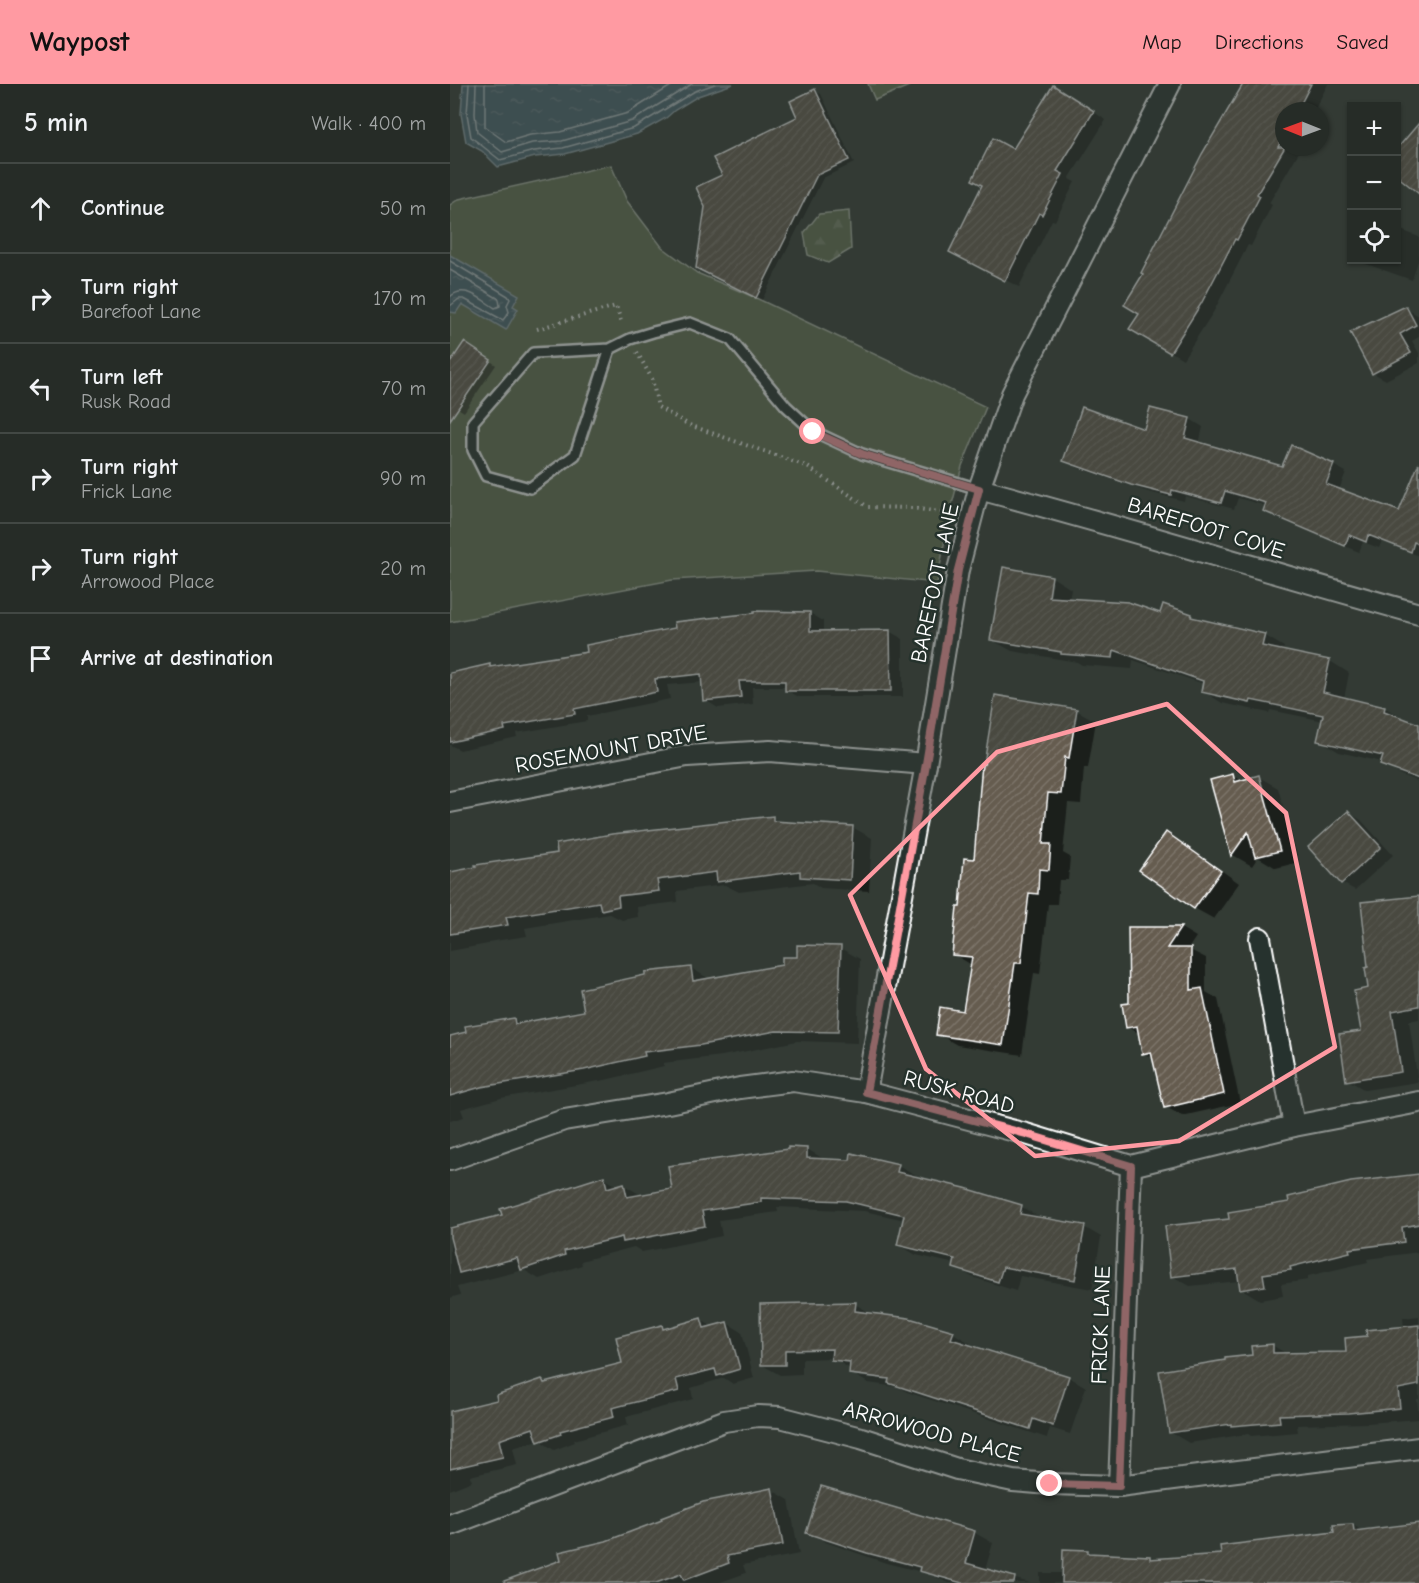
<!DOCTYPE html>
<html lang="en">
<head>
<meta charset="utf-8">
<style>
  :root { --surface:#262c27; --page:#2e342f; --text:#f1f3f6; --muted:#a4a7a7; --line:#424844; --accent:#ff9aa2 }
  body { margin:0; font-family:"Comic Neue",sans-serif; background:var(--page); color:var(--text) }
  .controls { position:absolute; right:18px; top:18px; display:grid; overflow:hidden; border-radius:0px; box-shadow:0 2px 4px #0004 }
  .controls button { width:54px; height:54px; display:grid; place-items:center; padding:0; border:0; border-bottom:2px solid var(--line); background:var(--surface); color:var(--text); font:30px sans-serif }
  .compass { position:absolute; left:825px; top:18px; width:54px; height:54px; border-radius:50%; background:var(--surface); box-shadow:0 2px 4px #0004; rotate:271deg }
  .stop { position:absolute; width:18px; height:18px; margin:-14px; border:4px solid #ff9aa2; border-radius:50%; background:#fff }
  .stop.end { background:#ff9aa2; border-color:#fff; box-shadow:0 2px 6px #0008 }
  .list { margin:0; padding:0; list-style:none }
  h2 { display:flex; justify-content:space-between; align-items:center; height:78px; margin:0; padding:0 24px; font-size:26px }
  h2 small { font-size:20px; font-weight:400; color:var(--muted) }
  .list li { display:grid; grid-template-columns:39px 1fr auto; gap:18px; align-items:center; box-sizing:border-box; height:90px; padding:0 24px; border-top:2px solid var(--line) }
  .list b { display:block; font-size:22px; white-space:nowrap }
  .list p { margin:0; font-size:20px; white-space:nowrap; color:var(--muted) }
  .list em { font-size:20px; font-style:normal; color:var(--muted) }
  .icon { flex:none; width:33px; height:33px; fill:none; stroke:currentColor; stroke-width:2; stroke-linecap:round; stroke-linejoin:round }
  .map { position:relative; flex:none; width:969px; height:1499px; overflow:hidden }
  header { display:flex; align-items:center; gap:36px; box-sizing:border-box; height:84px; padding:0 30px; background:var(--accent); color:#111 }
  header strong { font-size:28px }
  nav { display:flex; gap:33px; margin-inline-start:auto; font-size:21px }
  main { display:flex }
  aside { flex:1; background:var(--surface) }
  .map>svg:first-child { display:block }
  .forest { fill:url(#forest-firs); stroke:#b0b7a8; stroke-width:1.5 }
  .park { fill:#626f51; stroke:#b0b7a8; stroke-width:1.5 }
  .water { fill:url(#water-ripples); stroke:#93a3aa; stroke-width:1.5 }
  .shadow { fill:#0007; fill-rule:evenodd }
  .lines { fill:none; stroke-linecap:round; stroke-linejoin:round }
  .shore { stroke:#b7c2c6; stroke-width:1.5 }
  .building { fill:url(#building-hatch); stroke:#fff; stroke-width:1.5 }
  .service-casing { stroke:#fff; stroke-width:14 }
  .minor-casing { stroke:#fff; stroke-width:24 }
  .path { stroke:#fff; stroke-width:4; stroke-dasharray:1.5 4.5; stroke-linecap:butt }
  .service { stroke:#26332d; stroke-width:9 }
  .minor { stroke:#26332d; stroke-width:20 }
  .route { stroke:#ff9aa2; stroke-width:8 }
  .marked { fill:none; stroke:#ff9aa2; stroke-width:4.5; stroke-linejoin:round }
  .labels { text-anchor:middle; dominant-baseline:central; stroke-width:5; stroke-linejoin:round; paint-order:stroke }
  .street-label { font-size:22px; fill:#fff; stroke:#26332d }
</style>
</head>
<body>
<header>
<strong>Waypost</strong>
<nav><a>Map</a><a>Directions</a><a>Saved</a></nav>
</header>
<main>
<aside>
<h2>5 min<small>Walk · 400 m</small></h2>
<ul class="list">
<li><svg class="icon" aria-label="ahead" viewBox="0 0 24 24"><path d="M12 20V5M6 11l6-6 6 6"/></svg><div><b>Continue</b></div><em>50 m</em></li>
<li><svg class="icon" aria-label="right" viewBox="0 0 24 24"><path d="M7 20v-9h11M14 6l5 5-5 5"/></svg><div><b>Turn right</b><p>Barefoot Lane</p></div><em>170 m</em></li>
<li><svg class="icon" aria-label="left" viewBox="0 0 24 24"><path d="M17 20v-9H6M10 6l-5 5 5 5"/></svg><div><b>Turn left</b><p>Rusk Road</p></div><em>70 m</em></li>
<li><svg class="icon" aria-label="right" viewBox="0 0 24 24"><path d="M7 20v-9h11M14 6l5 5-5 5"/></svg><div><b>Turn right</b><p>Frick Lane</p></div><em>90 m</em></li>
<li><svg class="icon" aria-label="right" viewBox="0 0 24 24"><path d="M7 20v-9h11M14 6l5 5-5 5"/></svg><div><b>Turn right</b><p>Arrowood Place</p></div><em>20 m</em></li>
<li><svg class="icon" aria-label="arrive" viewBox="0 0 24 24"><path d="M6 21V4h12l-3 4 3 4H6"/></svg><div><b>Arrive at destination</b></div></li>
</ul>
</aside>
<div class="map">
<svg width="969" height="1499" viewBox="0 0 969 1499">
  <defs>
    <pattern id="forest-firs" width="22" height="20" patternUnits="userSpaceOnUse" patternTransform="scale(1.5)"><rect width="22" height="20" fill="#626f51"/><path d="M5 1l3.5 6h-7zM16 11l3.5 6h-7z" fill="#7a856b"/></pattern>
    <pattern id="water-ripples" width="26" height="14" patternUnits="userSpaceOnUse" patternTransform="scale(1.5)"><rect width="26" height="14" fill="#4b6671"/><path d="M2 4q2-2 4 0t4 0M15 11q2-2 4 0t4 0" fill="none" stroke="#667d86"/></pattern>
    <pattern id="building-hatch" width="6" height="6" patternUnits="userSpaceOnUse" patternTransform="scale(1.5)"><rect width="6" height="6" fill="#655b4f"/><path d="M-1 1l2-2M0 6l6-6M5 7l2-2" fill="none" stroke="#7c7469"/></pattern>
  </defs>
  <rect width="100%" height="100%" fill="#333b34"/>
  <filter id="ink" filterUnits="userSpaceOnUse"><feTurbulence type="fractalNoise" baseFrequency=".0167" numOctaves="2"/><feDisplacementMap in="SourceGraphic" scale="12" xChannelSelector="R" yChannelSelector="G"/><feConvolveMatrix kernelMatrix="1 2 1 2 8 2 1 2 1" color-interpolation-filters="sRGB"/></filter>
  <g filter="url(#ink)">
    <polygon class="forest" points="399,127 401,165 378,179 358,171 354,149 369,130"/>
    <g class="park">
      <polygon points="418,0 464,0 425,16"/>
      <polygon points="161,81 177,117 212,163 247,189 306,214 536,323 512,382 500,428 487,499 366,487 222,496 0,538 0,121 9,115"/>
    </g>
    <g class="water">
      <polygon points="13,0 283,0 248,12 225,26 216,34 187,50 115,70 85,73 48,83 32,67 16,58 11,30"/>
      <polygon points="0,171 69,211 63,222 68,225 56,246 12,220 6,229 0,228"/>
    </g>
    <g class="shadow">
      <polygon points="788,0 878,0 864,27 834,27 834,63 852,63 819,119 822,121 801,162 798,161 764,227 733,275 681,244 691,229 695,189 793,3"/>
      <polygon points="365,7 371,10 404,79 373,94 312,216 254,187"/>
      <polygon points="616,10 656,36 619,95 625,98 605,137 602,136 569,203 514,175 564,67"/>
      <polygon points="946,144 969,153 969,174 962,196 916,180 908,176 946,176"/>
      <polygon points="955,224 969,232 969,253 962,257 969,269 969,279 936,296 923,289"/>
      <polygon points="21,263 46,281 14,328 0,319 0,282"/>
      <polygon points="701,326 740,335 753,343 749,360 833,384 883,381 896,388 889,406 950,429 969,410 969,472 932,457 929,464 913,458 909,468 827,434 814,427 817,422 788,414 784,425 735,412 734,417 695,407 628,384 615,377 695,347"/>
      <path d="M602,493L621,505L619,516L711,531L714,522L751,537L814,551L834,563L833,568L880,577L899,589L894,615L935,624L969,642V698L951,691L931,680L932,678L889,668L869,656L874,637L820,626L819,629L772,619L753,607L754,600L683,576L682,585L632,581L627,578L562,567L542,556ZM600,498H603L599,520H596Z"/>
      <polygon points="305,528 360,529 373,537 373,548 439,547 453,555 453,613 349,613 336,606 336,603 302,603 303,620 268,624 255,616 253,598 217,601 220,615 137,632 137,637 66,649 67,653 10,666 0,661 0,590 39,581 44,584 139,569 305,531"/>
      <polygon points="626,626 646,637 638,684 634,684 631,720 618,719 613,769 620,773 618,796 609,796 607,820 598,820 590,890 584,889 572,971 507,961 488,950 514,928 522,881 503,870 511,825 525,777"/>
      <polygon points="783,692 793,697 809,693 828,704 849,778 826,784 808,773 802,782 783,771 762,697"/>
      <polygon points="898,728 911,736 943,771 905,806 892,799"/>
      <polygon points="322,734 332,739 402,743 422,754 419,807 371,804 363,799 289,808 275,801 227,807 228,818 187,823 188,833 172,836 160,830 75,844 77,852 38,858 38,860 0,867 0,789"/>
      <polygon points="717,750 736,761 789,799 764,835 744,824"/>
      <polygon points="969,816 969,935 959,937 968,998 915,1006 898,996 913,948 920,905"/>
      <polygon points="731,844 746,853 738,865 756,874 756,908 768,915 790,1019 732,1032 716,1023 704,975 693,969 690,950 678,943 680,920 680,845"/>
      <polygon points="390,864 410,875 407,959 347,957 272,972 213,979 214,982 155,996 51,1014 11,1025 14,1033 0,1037 0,954 63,935 72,940 136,929 241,884 261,896 333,882 349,875"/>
      <polygon points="357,1065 374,1075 448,1081 466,1091 465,1094 514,1105 572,1123 589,1133 588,1135 634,1143 651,1153 642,1205 570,1192 566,1207 522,1193 504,1183 505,1180 466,1171 449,1161 455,1136 414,1127 327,1123 328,1128 269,1136 272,1152 192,1168 184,1163 131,1177 132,1181 89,1195 74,1186 7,1203 10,1211 0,1214 0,1145 54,1132 153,1094 168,1102 174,1101 191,1111 223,1106"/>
      <polygon points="969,1092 969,1168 917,1175 918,1178 858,1192 858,1196 831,1200 833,1212 810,1216 792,1205 790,1197 740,1202 722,1192 781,1136 841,1119"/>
      <polygon points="405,1220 422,1230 503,1249 520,1259 519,1263 619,1293 636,1303 620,1350 600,1344 597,1354 457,1308 447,1303 418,1299 401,1289 400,1285 383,1274 352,1275 352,1290 330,1291 312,1281"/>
      <polygon points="969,1232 969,1315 967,1315 969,1335 918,1339 847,1341 848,1348 801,1352 798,1350 739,1359 720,1348 804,1273 822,1261 837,1270 898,1269 919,1254 954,1244 953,1234"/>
      <polygon points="251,1236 263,1243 277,1239 292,1248 304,1294 283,1300 274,1294 241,1304 243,1315 176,1333 178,1341 124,1356 125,1358 104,1366 89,1356 63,1364 67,1381 20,1392 22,1397 0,1406 0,1328 49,1317 92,1297 98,1300 174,1280 212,1243 216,1246"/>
      <polygon points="372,1404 525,1449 543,1459 535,1486 580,1499 499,1499 476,1489 436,1479 375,1458 358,1448"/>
      <polygon points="322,1406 339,1416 349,1470 293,1481 296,1489 268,1499 52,1499 157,1458"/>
      <polygon points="969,1440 969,1499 590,1499 590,1489 614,1489 638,1467 645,1471 700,1473 705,1476 772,1472 885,1450 903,1441 913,1447"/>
    </g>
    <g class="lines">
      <g class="shore">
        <polyline points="19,0 17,30 21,53 50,76 84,67 113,64 184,44 245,7 265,0"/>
        <polyline points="26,0 25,30 27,48 52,68 82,59 112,57 182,37 242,0"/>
        <polyline points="35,0 35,43 56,58 80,51 110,48 178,29 224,0"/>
        <polyline points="0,177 58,212 60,215 57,221 59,228 53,236 14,215 9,215 0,222"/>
        <path d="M0,186L49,215L50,222L45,224C32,216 14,199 0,213"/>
      </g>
    </g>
    <g class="building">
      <polygon points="793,0 861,0 847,27 834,27 834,51 828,63 835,63 807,110 810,112 787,156 785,155 751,220 720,269 679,245 689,230 674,221 693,190 691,189 752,70"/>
      <polygon points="603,1 644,27 607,87 613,90 592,131 589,129 555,197 499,168 532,101 522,96 543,54 563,65"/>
      <polygon points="365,5 399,76 367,91 306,214 246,184 255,123 246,103 272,91 263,74 347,33 340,17"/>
      <polygon points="969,39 969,110 946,91 946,66"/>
      <polygon points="956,222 966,241 950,250 961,269 922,290 900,248"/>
      <polygon points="14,258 41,276 0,336 0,279"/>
      <polygon points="632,323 694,345 700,324 740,334 735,354 832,382 841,361 884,380 876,400 949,427 969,379 969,460 964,458 961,468 918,451 916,458 899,451 895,462 813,427 816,419 775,407 771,419 722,406 721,411 681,401 613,377"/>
      <polygon points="553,483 602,492 599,513 678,518 710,529 713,520 742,530 741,533 815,550 812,562 880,576 873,608 935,623 934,627 969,640 969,695 930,681 933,672 867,657 873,631 801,616 800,619 751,608 753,597 664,566 663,574 611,570 611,568 540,556"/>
      <polygon points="304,527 360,528 360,547 440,546 441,607 335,607 335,597 289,597 291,613 253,617 251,590 205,595 207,608 124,625 125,630 54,642 55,646 0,658 0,589 40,580 40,583 137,568 136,561 225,544 224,538 304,529"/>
      <polygon points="545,611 627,625 619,674 615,673 611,710 598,709 593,760 601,760 599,786 589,785 588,810 579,809 571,879 565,879 553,961 486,951 490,923 513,927 522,873 502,871 507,823 510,823 514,774 524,775 532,680 534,680"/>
      <polygon points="783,690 785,698 809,691 830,767 805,773 798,748 781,772 760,696"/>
      <polygon points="898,727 931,763 891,800 858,763"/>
      <polygon points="323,732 323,737 403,742 400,796 350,793 350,787 267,798 266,788 207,796 209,807 168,812 169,822 151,826 149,818 56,833 58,841 0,850 0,788 26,783 25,781 107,769 106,760 162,750"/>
      <polygon points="716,748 771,787 744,825 689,786"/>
      <polygon points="969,812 969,922 942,927 951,988 896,997 889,950 911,947 904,907 918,904 915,884 918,883 911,818"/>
      <polygon points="678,843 731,843 717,864 741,864 741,906 752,904 774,1010 714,1024 701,968 692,970 687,942 676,944 672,920 679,919"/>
      <polygon points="347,861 391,862 388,948 326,947 251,961 194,968 195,972 134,986 31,1003 0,1012 0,952 16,948 15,942 64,934 65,940 134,927 130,905 195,891 195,888 241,883 243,897 332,881 332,873 347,873"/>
      <polygon points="338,1063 357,1064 357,1074 400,1076 401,1069 449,1080 447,1088 515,1104 572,1121 570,1130 635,1141 625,1196 553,1183 548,1198 503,1184 505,1175 447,1161 454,1131 396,1117 311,1114 311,1118 252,1127 255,1142 173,1158 172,1153 114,1167 115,1171 71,1186 67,1174 9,1189 0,1153 0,1144 52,1131 50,1125 154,1092 157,1104 174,1099 177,1113 222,1105 218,1082 338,1065"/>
      <polygon points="969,1090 969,1140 952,1143 954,1158 899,1165 900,1168 840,1183 841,1186 813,1190 815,1202 790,1206 787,1185 721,1193 715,1142 779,1135 778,1128 839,1118 838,1113 901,1098"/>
      <polygon points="406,1218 405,1227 459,1234 504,1247 501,1255 619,1292 603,1342 583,1335 580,1345 438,1299 439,1295 399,1290 400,1278 381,1276 382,1265 335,1266 335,1281 311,1281 310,1220"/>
      <polygon points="251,1234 254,1244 277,1238 290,1285 267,1292 265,1285 226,1295 229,1307 162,1324 164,1333 110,1347 111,1350 88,1358 83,1344 49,1356 53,1373 0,1385 0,1327 47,1316 46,1311 92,1295 94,1299 172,1279 166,1253 212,1241 213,1245"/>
      <polygon points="969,1241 969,1301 948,1305 950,1324 898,1329 829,1331 830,1338 781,1342 781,1340 719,1349 709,1287 775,1276 775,1274 802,1271 801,1262 823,1260 823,1269 896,1268 895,1254 917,1252 916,1246"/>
      <polygon points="371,1402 525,1447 516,1479 565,1493 564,1499 512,1499 469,1487 470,1483 417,1469 356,1449"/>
      <polygon points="322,1404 333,1461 277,1472 279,1479 234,1496 231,1490 206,1499 54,1499 54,1497 111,1476 109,1468 156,1457 212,1436 211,1434 253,1418"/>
      <polygon points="969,1439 969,1499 612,1499 613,1465 638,1466 638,1469 700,1472 700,1475 771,1470 770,1462 884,1448 883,1441 903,1440 904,1447"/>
    </g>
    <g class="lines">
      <g class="service-casing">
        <polyline id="service" points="160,265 125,371 80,404 36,392 23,366 23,338 83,269 160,265 180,255 203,248 240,239 280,255 336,322 363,347 412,370 529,405"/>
      </g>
      <g class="minor-casing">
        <g id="minor">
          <path d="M529,405C676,444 822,489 969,530"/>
          <polyline points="0,718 237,672 320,667 476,680"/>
          <polyline points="810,854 844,1042"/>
          <polyline points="416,1008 476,680 508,486 529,405 562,310 720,0"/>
          <polyline points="0,1076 114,1036 218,1019 290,1004 343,997 416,1008 576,1050 681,1082 844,1042 969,1018"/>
          <polyline points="669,1402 681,1082"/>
          <polyline points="0,1441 274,1337 308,1332 330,1333 411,1354 507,1385 563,1397 600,1400 669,1402 969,1364"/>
        </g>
      </g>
      <g class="path">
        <polyline points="87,245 166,222 172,240"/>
        <polyline points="187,268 202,295 208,323 239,341 356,382 418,423 463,424 495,429"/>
      </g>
      <use href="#service" class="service"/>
      <use href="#minor" class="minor"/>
    </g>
  </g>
  <g class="lines" filter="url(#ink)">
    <polyline class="route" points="363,348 412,370 529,405 508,486 476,680 416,1008 576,1050 681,1082 669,1402 600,1400"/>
  </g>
  <path d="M0 0H969V1499H0ZM717,620L836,729L885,963L729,1057L585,1072L476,985L400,811L547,668Z" fill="#333b34" fill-opacity=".55" fill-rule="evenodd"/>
  <path class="marked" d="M717,620L836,729L885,963L729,1057L585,1072L476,985L400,811L547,668Z"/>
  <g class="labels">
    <g class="street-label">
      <text transform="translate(756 444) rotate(17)">BAREFOOT COVE</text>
      <text transform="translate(485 499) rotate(-78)">BAREFOOT LANE</text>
      <text transform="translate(161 665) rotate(-10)">ROSEMOUNT DRIVE</text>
      <text transform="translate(509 1008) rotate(15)">RUSK ROAD</text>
      <text transform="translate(651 1241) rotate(-88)">FRICK LANE</text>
      <text transform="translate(482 1348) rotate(15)">ARROWOOD PLACE</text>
    </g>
  </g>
</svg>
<div class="controls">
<button>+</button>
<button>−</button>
<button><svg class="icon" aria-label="locate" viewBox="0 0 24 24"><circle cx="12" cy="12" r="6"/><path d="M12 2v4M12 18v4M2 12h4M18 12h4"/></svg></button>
</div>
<svg class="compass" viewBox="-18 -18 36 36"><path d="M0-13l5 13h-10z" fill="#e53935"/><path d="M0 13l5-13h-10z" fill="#a4a7a7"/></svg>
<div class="stop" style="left:363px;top:348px"></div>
<div class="stop end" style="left:600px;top:1400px"></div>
</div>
</main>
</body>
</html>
